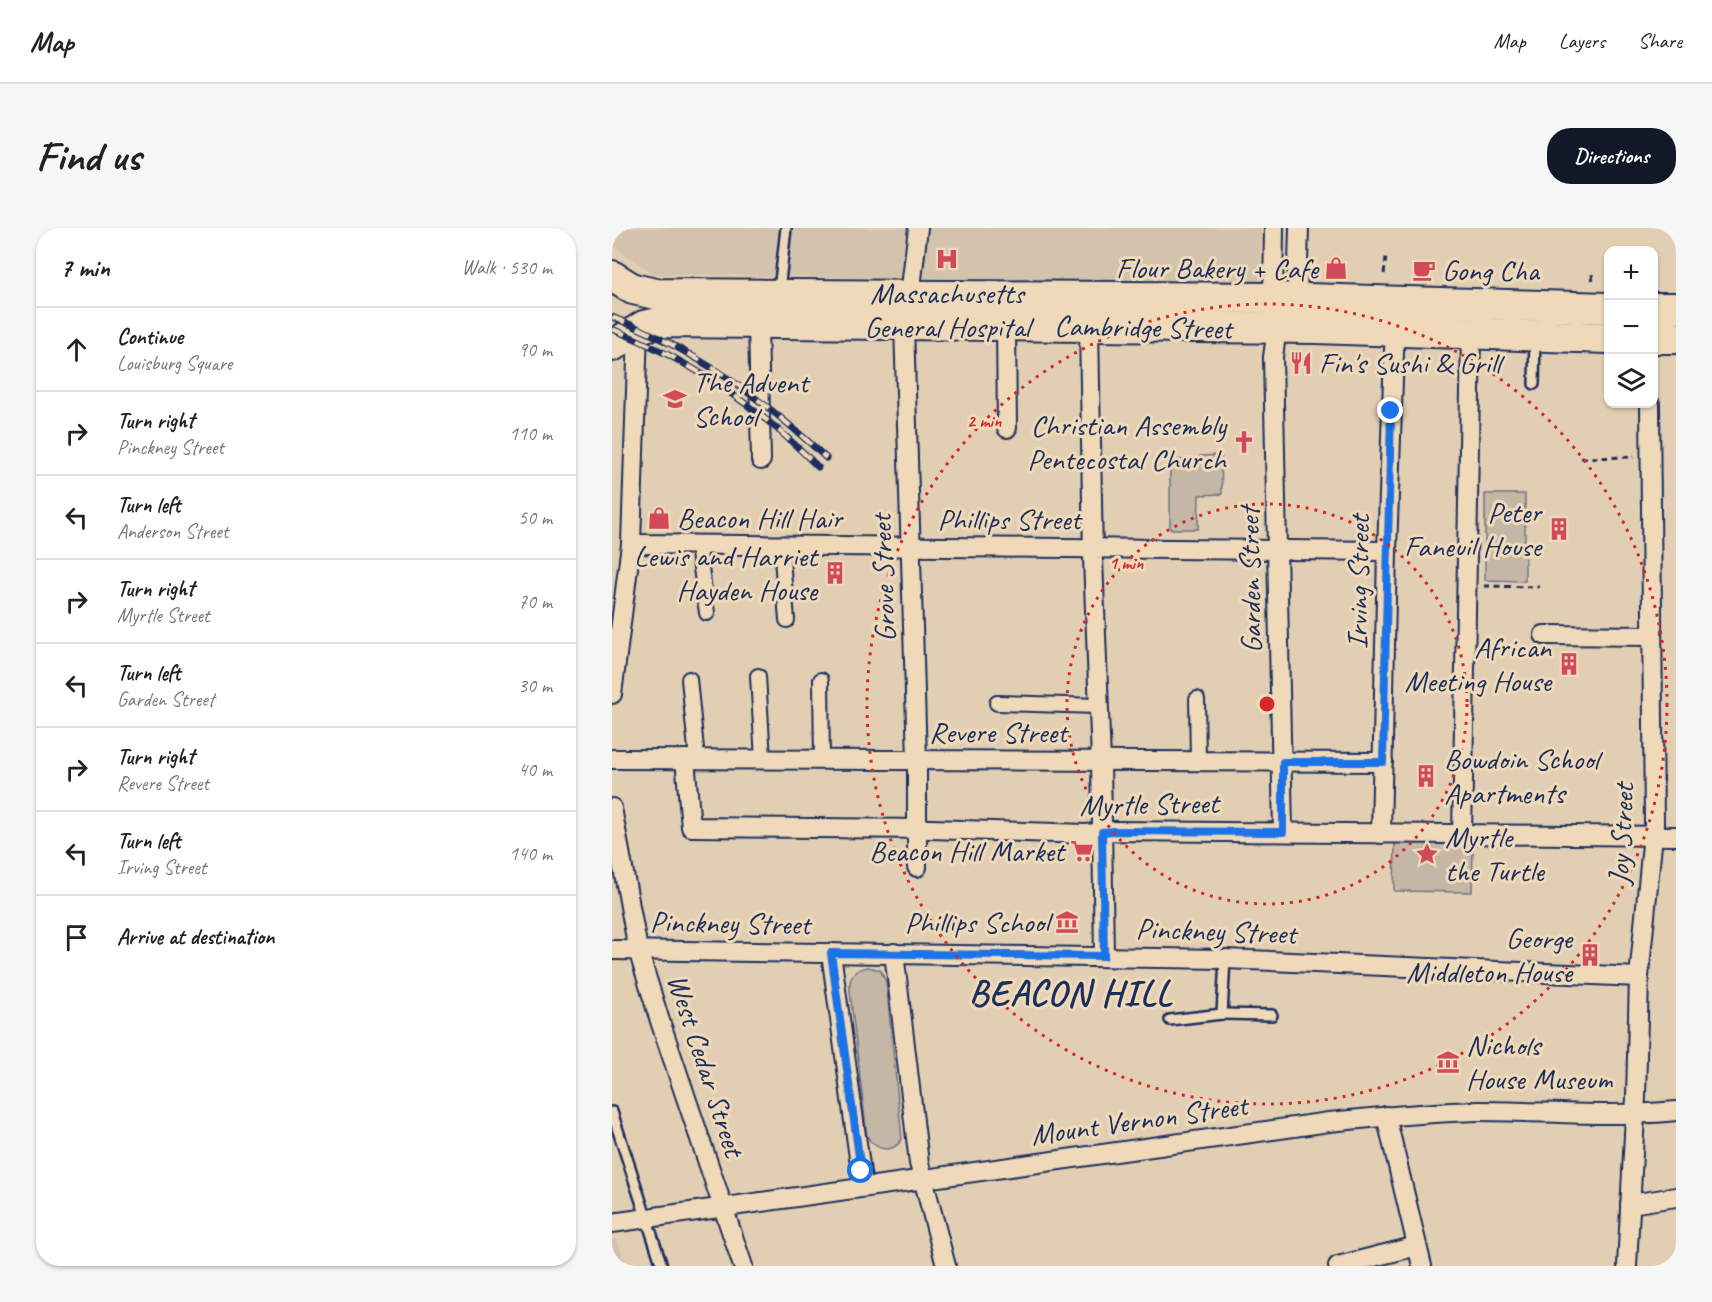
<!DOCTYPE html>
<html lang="en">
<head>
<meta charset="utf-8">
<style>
  :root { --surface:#fff; --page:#f6f6f6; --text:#222; --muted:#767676; --line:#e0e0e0; --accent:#111827 }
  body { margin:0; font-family:Caveat,sans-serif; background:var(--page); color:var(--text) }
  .controls { position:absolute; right:18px; top:18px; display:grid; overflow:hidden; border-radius:12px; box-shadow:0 2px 4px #0004 }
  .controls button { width:54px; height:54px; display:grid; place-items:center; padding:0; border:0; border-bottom:2px solid var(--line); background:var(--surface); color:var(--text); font:30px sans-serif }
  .stop { position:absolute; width:18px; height:18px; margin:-14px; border:4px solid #1a73e8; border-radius:50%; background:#fff }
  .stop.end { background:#1a73e8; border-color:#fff; box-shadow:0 2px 6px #0008 }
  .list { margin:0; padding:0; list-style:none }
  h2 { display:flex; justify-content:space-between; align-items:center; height:78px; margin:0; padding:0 24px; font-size:26px }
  h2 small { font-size:20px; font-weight:400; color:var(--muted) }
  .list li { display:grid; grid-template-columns:39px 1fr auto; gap:18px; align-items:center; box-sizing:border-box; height:84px; padding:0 24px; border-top:2px solid var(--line) }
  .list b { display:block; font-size:22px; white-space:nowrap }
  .list p { margin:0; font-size:20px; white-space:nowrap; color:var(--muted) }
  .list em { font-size:20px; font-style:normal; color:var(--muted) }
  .icon { flex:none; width:33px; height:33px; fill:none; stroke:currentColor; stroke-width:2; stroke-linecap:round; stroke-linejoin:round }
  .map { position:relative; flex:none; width:1064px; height:1038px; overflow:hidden; border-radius:24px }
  header { display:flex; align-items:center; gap:36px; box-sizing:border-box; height:84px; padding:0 30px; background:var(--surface); border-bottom:2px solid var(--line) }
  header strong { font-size:28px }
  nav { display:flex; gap:33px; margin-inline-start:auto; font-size:21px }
  .intro { display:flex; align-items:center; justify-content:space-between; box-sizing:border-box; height:144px; padding:0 36px }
  h1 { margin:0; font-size:42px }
  .button { padding:15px 27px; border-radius:24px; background:var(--accent); color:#fff; font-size:21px; font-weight:700 }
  main { display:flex; gap:36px; padding:0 36px }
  aside { flex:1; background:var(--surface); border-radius:24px; box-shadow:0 2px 4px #0004 }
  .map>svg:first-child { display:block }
  .built { fill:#d3c3ad }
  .green { fill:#c5b7a6; stroke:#707382; stroke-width:1.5 }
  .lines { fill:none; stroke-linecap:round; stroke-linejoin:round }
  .service-casing { stroke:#1b2f5e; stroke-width:14 }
  .pedestrian-casing { stroke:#1b2f5e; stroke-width:18 }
  .minor-casing { stroke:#1b2f5e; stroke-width:22 }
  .primary-casing { stroke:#1b2f5e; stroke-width:34 }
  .path { stroke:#1b2f5e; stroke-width:3; stroke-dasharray:6 4.5; stroke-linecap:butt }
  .service { stroke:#efd9b8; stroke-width:9 }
  .pedestrian { stroke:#efd9b8; stroke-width:14 }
  .minor { stroke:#efd9b8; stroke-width:18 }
  .primary { stroke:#efd9b8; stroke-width:30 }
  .rail-casing { stroke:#1b2f5e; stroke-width:7 }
  .rail { stroke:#efd9b8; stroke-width:4.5; stroke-dasharray:14; stroke-linecap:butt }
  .route { stroke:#1a73e8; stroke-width:8 }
  .ring { fill:none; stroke:#d62828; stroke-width:3; stroke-dasharray:3 6 }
  .labels { text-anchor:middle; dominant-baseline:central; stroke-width:6; stroke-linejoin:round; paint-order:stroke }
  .poi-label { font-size:30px; fill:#1b2f5e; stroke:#efd9b8; text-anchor:end }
  .street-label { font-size:30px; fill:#1b2f5e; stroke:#efd9b8 }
  .district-label { font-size:36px; font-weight:bold; letter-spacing:1.5px; fill:#1b2f5e; stroke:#efd9b8 }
  .centre { fill:#d62828; stroke:#efd9b8; stroke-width:3 }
  .ring-label { font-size:18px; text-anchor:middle; font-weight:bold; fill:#d62828; stroke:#efd9b8; stroke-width:6; stroke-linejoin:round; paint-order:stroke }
</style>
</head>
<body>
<header>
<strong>Map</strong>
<nav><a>Map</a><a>Layers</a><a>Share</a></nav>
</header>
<div class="intro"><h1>Find us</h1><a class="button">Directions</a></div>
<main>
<aside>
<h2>7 min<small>Walk · 530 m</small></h2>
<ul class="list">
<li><svg class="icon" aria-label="ahead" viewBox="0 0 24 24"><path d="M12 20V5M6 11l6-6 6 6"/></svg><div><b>Continue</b><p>Louisburg Square</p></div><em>90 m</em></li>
<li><svg class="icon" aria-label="right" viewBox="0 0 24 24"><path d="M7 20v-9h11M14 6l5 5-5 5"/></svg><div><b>Turn right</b><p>Pinckney Street</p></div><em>110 m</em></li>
<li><svg class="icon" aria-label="left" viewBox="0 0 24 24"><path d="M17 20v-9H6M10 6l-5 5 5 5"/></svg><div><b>Turn left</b><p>Anderson Street</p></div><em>50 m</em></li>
<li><svg class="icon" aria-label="right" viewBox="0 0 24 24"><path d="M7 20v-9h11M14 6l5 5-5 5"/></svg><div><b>Turn right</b><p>Myrtle Street</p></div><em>70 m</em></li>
<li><svg class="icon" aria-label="left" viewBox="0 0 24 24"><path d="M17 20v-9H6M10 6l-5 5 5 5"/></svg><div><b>Turn left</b><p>Garden Street</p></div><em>30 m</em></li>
<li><svg class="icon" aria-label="right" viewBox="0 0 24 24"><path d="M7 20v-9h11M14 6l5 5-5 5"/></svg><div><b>Turn right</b><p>Revere Street</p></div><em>40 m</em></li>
<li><svg class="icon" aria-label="left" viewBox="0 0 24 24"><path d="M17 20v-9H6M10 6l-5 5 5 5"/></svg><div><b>Turn left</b><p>Irving Street</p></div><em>140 m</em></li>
<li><svg class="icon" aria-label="arrive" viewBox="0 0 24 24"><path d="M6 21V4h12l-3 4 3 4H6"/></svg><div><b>Arrive at destination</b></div></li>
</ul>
</aside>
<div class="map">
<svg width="1064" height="1038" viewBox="0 0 1064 1038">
  <rect width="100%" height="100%" fill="#e2cfb3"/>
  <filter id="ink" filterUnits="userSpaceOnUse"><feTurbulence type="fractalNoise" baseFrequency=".0167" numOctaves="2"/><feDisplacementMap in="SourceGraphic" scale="12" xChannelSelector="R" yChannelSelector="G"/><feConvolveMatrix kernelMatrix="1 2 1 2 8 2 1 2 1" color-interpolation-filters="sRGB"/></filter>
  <g filter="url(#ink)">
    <g class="built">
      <polygon points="0,0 649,0 648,56 42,46 0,17"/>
      <polygon points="0,1011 5,1011 15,1038 0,1038"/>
    </g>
    <g class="green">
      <polygon points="609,227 610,266 587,267 586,301 558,301 558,232 587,232 588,228"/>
      <polygon points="873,266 913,266 913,353 873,352"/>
      <polygon points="783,615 861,616 860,664 782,663"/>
      <path d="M256,739L268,742L274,754L290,911C281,926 263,923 255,908L238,764C237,749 240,742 256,739Z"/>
    </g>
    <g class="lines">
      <g class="service-casing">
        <g id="service">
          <polyline points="167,63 174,0"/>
          <polyline points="922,156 923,110"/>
          <polyline points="610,786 660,787"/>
          <polyline points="558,792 610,786 613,731"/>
          <polyline points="0,884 50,1038"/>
        </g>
      </g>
      <g class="pedestrian-casing">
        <g id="pedestrian">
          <polyline points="86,317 95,385"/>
          <polyline points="169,318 175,392"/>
          <polyline points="146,448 151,531"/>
          <polyline points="77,451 85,531"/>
          <polyline points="209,452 210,532"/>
          <polyline points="585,471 586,533"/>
          <polyline points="385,475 486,478"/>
        </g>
      </g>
      <g class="minor-casing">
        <g id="minor">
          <polyline points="662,0 661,70 665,100 661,129 671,604"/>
          <polyline points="298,68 306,0"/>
          <polyline points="683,78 685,70 687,0"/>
          <polyline points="146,95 149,232"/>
          <polyline points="292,97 305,532 305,639"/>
          <polyline points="394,98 395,200"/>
          <polyline points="477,98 481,331 489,533 492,728"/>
          <polyline points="19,316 775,323"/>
          <polyline points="932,407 1040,408"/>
          <polyline points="0,466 19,316 26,101"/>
          <polyline points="0,531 771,534"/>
          <polyline points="73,531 79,599 319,601 474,606 502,603 1064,608"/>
          <polyline points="0,580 26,722 48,793 131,1038"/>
          <polyline points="769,606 775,323 783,95"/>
          <polyline points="850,607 859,107"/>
          <polyline points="0,722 613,731 1027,749"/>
          <polyline points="219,725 251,959"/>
          <polyline points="282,725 307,935 334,1038"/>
          <polyline points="774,888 810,1038"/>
          <polyline points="1018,976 1064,969"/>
          <path d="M0,995L717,894C767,889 817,884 867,883C933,883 998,890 1064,883"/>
          <polyline points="726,1038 805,1018"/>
          <polyline points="1015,1038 1024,869 1027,749 1042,596 1038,176"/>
        </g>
      </g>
      <g class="primary-casing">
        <g id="primary">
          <polyline points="0,48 21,61 44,66 661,70 996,80"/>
          <polyline points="1042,80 1064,80"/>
          <polyline points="1042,110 1064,110"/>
          <polyline points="0,118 32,98 52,94 704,100 996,110"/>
        </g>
      </g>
      <g class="path">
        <polyline points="772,46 774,29"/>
        <polyline points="980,46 981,55"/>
        <polyline points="969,230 1022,229"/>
        <polyline points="872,358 927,359"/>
      </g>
      <use href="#service" class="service"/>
      <use href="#pedestrian" class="pedestrian"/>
      <use href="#minor" class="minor"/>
      <use href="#primary" class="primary"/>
      <g class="rail-casing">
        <g id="rail">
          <path d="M0,89C82,121 151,170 214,230"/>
          <path d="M0,101C77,131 148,180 206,239"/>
        </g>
      </g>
      <use href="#rail" class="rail"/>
    </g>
  </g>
  <g class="lines" filter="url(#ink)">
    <polyline class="route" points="249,943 219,725 492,728 490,604 502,603 671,604 671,534 771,534 779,183"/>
  </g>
  <g class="ring">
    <circle cx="655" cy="476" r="200"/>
    <circle cx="655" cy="476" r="400"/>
  </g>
  <defs>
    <g id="hospital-bare" transform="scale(1.8)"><path d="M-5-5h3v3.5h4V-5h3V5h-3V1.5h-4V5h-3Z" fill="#d1495b" stroke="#efd9b8" stroke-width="2.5" paint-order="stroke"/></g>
    <g id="shop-bare" transform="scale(1.8)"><path d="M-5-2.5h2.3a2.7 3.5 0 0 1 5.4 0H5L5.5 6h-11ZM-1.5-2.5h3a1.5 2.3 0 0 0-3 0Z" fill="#d1495b" stroke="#efd9b8" stroke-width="2.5" paint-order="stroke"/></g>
    <g id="cafe-bare" transform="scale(1.8)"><path d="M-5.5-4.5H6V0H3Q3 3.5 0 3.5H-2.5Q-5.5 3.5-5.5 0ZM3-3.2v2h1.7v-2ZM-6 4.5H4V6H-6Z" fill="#d1495b" stroke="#efd9b8" stroke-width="2.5" paint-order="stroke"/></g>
    <g id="restaurant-bare" transform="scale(1.8)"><path d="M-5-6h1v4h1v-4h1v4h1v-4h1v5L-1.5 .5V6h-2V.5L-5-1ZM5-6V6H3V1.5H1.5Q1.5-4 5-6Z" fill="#d1495b" stroke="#efd9b8" stroke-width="2.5" paint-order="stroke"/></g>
    <g id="school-bare" transform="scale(1.8)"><path d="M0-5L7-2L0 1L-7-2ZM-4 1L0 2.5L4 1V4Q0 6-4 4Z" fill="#d1495b" stroke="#efd9b8" stroke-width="2.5" paint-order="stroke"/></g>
    <g id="church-bare" transform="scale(1.8)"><path d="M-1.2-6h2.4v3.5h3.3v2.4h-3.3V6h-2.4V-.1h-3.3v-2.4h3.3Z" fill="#d1495b" stroke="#efd9b8" stroke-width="2.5" paint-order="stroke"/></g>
    <g id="building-bare" transform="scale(1.8)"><path d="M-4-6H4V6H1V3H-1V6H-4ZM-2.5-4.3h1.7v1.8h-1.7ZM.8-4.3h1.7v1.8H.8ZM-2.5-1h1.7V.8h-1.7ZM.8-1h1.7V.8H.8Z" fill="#d1495b" stroke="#efd9b8" stroke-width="2.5" paint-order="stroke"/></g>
    <g id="supermarket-bare" transform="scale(1.8)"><path d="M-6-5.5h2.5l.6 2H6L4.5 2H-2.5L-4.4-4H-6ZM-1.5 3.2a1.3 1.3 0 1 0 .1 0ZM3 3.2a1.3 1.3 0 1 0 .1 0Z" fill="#d1495b" stroke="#efd9b8" stroke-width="2.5" paint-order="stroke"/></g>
    <g id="sight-bare" transform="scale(1.8)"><path d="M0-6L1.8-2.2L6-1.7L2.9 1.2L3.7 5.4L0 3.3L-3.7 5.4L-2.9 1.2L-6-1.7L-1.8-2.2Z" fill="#d1495b" stroke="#efd9b8" stroke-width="2.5" paint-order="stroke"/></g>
    <g id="museum-bare" transform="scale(1.8)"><path d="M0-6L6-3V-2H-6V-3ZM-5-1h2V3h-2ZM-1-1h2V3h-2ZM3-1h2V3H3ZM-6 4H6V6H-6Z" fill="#d1495b" stroke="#efd9b8" stroke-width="2.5" paint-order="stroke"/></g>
  </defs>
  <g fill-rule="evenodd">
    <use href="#hospital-bare" x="335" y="31"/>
    <use href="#shop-bare" x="724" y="40"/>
    <use href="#cafe-bare" x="812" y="42"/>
    <use href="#restaurant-bare" x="689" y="135"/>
    <use href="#school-bare" x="63" y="171"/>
    <use href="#church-bare" x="632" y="214"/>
    <use href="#shop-bare" x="47" y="290"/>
    <use href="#building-bare" x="947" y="301"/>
    <use href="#building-bare" x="223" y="345"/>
    <use href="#building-bare" x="957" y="436"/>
    <use href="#building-bare" x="814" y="548"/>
    <use href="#supermarket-bare" x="470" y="623"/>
    <use href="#sight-bare" x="815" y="626"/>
    <use href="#museum-bare" x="455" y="694"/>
    <use href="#building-bare" x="978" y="727"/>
    <use href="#museum-bare" x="836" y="834"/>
  </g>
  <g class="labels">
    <g class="poi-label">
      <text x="706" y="40">Flour Bakery + Cafe</text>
      <text x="830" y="42" text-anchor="start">Gong Cha</text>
      <text x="335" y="65" text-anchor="middle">Massachusetts<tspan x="335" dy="34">General Hospital</tspan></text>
      <text x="707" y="135" text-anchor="start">Fin's Sushi &amp; Grill</text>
      <text x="81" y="154" text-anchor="start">The Advent<tspan x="81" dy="34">School</tspan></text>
      <text x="614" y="197">Christian Assembly<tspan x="614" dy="34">Pentecostal Church</tspan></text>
      <text x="929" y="284">Peter<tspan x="929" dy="34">Faneuil House</tspan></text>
      <text x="65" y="290" text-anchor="start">Beacon Hill Hair</text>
      <text x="205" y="328">Lewis and Harriet<tspan x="205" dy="34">Hayden House</tspan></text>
      <text x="939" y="419">African<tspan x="939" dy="34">Meeting House</tspan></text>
      <text x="832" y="531" text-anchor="start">Bowdoin School<tspan x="832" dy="34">Apartments</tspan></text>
      <text x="833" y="609" text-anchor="start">Myrtle<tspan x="833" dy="34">the Turtle</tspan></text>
      <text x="452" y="623">Beacon Hill Market</text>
      <text x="437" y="694">Phillips School</text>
      <text x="960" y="710">George<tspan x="960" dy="34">Middleton House</tspan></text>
      <text x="854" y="817" text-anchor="start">Nichols<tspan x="854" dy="34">House Museum</tspan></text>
    </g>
    <g class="street-label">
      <text transform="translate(531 99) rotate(1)">Cambridge Street</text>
      <text x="397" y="291">Phillips Street</text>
      <text transform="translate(271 350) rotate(-92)">Grove Street</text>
      <text transform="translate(638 352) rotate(-91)">Garden Street</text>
      <text transform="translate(746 354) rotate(-89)">Irving Street</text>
      <text x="386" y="504">Revere Street</text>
      <text transform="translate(537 576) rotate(-1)">Myrtle Street</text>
      <text transform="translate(1009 606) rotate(-87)">Joy Street</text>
      <text transform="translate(118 695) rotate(1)">Pinckney Street</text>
      <text transform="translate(604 703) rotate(2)">Pinckney Street</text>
      <text transform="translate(94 837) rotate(72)">West Cedar Street</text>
      <text transform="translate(527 892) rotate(-8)">Mount Vernon Street</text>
    </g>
    <g class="district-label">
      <text x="459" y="765">BEACON HILL</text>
    </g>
  </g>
  <circle cx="655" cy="476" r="9" class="centre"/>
  <g class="ring-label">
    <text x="372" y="199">2 min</text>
    <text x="514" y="341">1 min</text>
  </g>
</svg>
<div class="controls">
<button>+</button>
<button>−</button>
<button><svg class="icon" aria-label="layers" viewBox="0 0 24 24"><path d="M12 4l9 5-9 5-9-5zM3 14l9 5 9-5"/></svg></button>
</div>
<div class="stop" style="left:249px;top:943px"></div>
<div class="stop end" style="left:779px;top:183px"></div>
</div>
</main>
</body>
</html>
